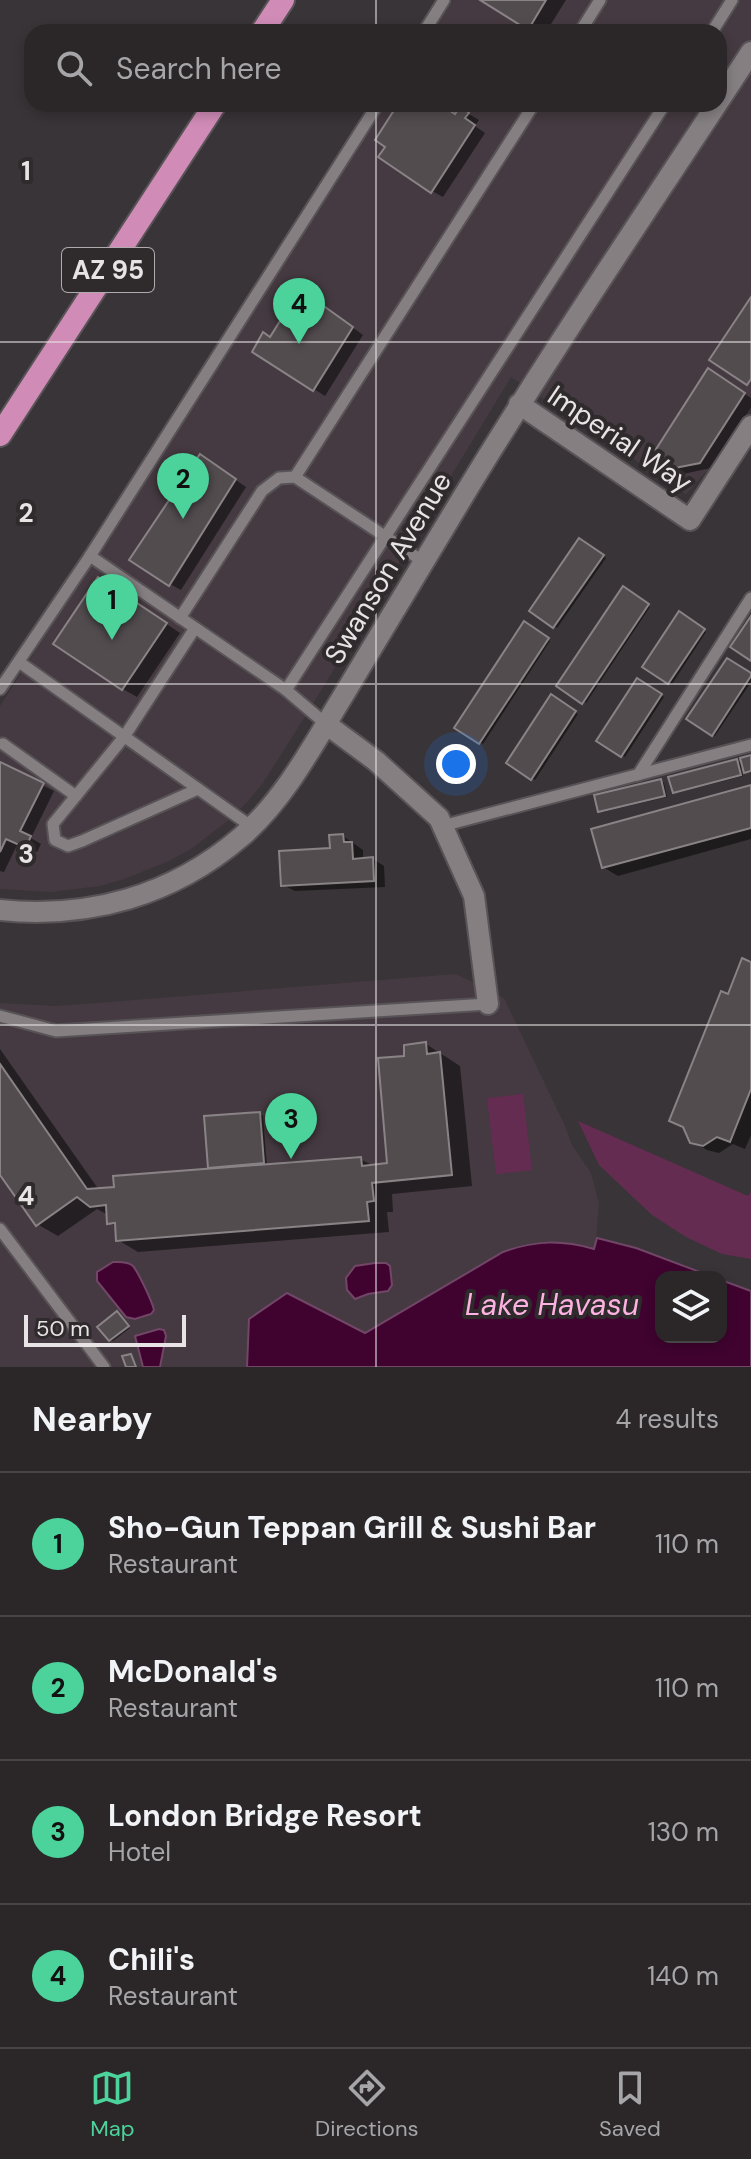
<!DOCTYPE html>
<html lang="en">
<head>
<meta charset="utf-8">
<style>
  :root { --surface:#2b2729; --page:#373335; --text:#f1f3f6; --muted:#a6a5a8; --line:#474446; --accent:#4cd39b }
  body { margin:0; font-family:"DM Sans",sans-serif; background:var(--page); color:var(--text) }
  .controls { position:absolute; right:24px; bottom:24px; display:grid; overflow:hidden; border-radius:16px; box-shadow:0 4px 12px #0003 }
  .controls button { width:72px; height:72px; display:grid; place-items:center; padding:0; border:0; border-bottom:2px solid var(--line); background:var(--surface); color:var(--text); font:40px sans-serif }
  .scale { position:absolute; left:24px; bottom:20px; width:162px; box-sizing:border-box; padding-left:8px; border:4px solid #e8e4e6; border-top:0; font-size:22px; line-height:28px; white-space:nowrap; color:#e8e4e6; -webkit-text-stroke:6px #2f2a2c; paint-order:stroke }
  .you { position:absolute; left:456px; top:764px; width:28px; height:28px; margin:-20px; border:6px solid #fff; border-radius:50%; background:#1a73e8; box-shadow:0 0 0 12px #1a73e833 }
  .badge { display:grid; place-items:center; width:52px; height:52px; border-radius:50%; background:var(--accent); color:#111; font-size:26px; font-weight:700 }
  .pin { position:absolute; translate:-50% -66px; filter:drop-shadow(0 2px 4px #0008) }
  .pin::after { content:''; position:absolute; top:42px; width:28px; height:24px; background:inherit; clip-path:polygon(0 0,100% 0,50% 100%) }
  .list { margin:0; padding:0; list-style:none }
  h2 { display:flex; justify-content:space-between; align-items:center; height:104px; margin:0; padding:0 32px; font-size:34px }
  h2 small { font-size:26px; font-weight:400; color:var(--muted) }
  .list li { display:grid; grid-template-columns:52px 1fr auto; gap:24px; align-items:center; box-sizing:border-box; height:144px; padding:0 32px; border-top:2px solid var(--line) }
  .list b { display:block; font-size:30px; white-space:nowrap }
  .list p { margin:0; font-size:26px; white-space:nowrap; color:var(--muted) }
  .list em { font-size:26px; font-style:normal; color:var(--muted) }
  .icon { flex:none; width:44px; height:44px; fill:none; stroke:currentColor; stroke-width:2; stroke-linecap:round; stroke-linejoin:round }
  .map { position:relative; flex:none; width:751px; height:1367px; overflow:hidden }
  .search { position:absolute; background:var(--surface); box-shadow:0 4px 12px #0003; left:24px; right:24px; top:24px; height:88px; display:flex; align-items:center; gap:20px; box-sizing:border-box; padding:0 28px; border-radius:24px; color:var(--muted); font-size:30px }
  .sheet { height:680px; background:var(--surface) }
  nav { display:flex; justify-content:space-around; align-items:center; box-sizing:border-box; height:112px; border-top:2px solid var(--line); background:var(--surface); font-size:22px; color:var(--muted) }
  nav a { display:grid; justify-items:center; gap:4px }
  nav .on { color:var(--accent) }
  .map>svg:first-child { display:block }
  .built { fill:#453a41 }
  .green { fill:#652c52 }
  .water { fill:#400330; stroke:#724667; stroke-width:2 }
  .shadow { fill:#0007 }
  .building { fill:#524c4f; stroke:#898386; stroke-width:2 }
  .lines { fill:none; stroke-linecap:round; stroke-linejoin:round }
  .service-casing { stroke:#585356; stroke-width:15 }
  .minor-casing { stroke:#585356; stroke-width:24 }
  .trunk-casing { stroke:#585356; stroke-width:26 }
  .service { stroke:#857f82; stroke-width:11 }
  .minor { stroke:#857f82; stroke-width:20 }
  .trunk { stroke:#d08cb7; stroke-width:22 }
  .grid { fill:none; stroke:#e8e4e6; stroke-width:2; stroke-opacity:0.55 }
  .labels { text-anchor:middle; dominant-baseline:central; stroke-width:8; stroke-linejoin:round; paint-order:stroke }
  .shield { fill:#2f2a2c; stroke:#b0acae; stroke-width:2 }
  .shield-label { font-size:26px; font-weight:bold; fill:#e8e4e6 }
  .street-label { font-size:28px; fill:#e8e4e6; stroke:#2f2a2c }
  .water-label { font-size:30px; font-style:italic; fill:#fdb2e1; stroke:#2f2a2c }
  .grid-label { font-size:26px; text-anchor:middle; font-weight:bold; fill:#e8e4e6; stroke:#2f2a2c; stroke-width:8; stroke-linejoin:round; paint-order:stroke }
</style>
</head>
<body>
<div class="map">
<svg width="751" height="1367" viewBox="0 0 751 1367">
  <rect width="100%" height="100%" fill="#393437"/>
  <g class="built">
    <polygon points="453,0 751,0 751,406 713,464 686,494 511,377 308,712 263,783 247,802 230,819 191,849 169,861 124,879 100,886 51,892 0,889 0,706 386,104 719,104 719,32 432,32"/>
    <polygon points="456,974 504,998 565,1126 572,1145 591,1173 599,1204 595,1249 552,1242 522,1245 503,1252 365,1333 287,1293 249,1319 247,1367 0,1367 0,1003 55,1006 85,1004"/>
  </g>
  <g class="green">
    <polygon points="523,1094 532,1170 496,1174 487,1098"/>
    <polygon points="578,1121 748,1196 751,1192 751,1259 722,1254 686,1237 652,1215 599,1165"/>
  </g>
  <g class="water">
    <path d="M597,1238L636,1248L713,1277H661V1337H721V1280L751,1291V1367H247L249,1319L287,1293L365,1333L503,1252C535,1240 562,1240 594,1249Z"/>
    <path d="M113,1262C119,1262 128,1261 133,1266C138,1272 152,1301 154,1310L151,1314L135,1319L126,1317L97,1281V1272Z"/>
    <polygon points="375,1263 386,1263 390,1266 392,1285 388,1291 368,1294 355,1299 347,1290 346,1278 355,1266"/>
    <polygon points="159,1329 164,1330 166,1336 160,1367 143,1367 135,1336"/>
  </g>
  <g class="shadow">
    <polygon points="484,0 566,0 546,32 535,32"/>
    <polygon points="401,104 438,104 456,116 460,109 479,120 475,126 485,133 443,197 432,191 388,146"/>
    <polygon points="312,298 363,335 325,396 314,389 271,339"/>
    <polygon points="720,377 751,398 751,407 711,468 683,474 671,467"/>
    <polygon points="211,463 246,487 181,590 170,584"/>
    <polygon points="580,540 606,558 557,628 531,611"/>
    <polygon points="113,588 180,633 137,697 123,689"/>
    <polygon points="623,589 650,607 586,703 559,686"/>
    <polygon points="680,614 706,632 672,684 645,666"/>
    <polygon points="525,624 550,641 483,744 457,727"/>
    <polygon points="751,675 751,682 715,736 689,719"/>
    <polygon points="638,680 664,697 625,757 599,740"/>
    <polygon points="552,697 578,714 535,780 509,763"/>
    <polygon points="751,757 751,773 741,769 743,776 677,793 674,791 737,761 744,765"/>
    <polygon points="0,764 54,791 31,838 41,844 37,852 18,843 4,872 0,871"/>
    <polygon points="661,781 664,783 667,797 603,812 600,811"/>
    <polygon points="751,787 751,839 618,876 603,867"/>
    <polygon points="343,836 363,850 363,860 373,859 384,866 385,887 295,891 283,885 332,850"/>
    <polygon points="751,964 751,1135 745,1149 733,1144 719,1153 707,1150 691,1141 686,1129 671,1121"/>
    <polygon points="426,1044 460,1066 472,1186 392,1194 393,1212 387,1212 389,1232 138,1252 118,1240 117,1227 109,1223 108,1215 97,1209 58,1236 37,1224 0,1171 0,1049 99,1190 216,1170 210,1167 260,1114 263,1116 267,1166 360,1159 374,1166 389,1165 406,1058"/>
    <polygon points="117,1313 130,1328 113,1341 110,1340"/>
  </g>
  <g class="building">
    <polygon points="480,0 546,0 528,30"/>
    <polygon points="398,104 440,104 455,114 460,106 469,113 465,118 475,125 431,193 378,157 385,147 375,140"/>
    <polygon points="300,289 353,327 313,391 252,352 263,332 270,337"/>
    <polygon points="751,297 751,379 747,385 709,360"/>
    <polygon points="708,368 745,393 700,463 670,469 651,457"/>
    <polygon points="200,454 236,479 169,586 129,560"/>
    <polygon points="579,538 604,555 553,628 529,611"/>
    <polygon points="98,577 167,623 122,690 53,644"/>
    <polygon points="623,586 649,604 582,704 556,686"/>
    <polygon points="679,611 705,629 668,684 642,667"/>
    <polygon points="751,616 751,661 730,647"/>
    <polygon points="524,621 549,638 479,744 454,728"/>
    <polygon points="727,658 751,673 751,676 712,736 686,719"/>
    <polygon points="637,678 662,694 621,757 596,741"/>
    <polygon points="551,694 576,711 531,780 506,763"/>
    <polygon points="751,755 751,771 744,773 740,758"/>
    <polygon points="737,759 741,775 673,793 668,777"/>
    <polygon points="0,762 44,783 20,831 31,836 26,848 6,839 0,852"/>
    <polygon points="661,779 665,796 598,812 594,795"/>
    <polygon points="751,785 751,828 602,868 591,829"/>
    <polygon points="343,834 344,842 352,842 353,859 373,857 374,881 281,886 279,851 330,848 329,835"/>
    <polygon points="742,958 751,962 751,1089 730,1142 717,1137 703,1146 690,1143 683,1127 669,1121 721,991 728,994"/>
    <polygon points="426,1042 427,1054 440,1052 452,1175 372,1183 374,1201 367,1202 369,1221 116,1241 115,1223 107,1224 106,1205 90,1207 77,1197 36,1226 0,1175 0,1064 87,1189 114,1187 113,1176 361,1157 362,1166 387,1163 378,1058 404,1056 404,1045"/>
    <polygon points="260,1112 264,1163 208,1168 204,1116"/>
    <polygon points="117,1311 129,1326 109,1341 97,1327"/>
    <polygon points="131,1354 136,1367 126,1367 122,1356"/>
  </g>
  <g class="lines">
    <g class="service-casing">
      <g id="service">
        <polyline points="424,32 444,0"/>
        <polyline points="580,32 600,0"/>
        <polyline points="712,32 732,0"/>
        <polyline points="90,556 286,690 326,724"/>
        <polyline points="424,562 295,477 534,104"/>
        <polyline points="180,618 262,491 279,478 295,477"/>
        <polyline points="195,628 124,737 53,824 55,840 68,846 82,841 198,789"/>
        <polyline points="19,662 252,827"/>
        <polyline points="0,689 90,556 378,104"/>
        <polyline points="286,690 665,104"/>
        <polyline points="3,744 76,796"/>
        <polyline points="638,775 751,598"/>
        <polyline points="442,826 751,745"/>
        <polyline points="0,1016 56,1031 488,1004"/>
        <polyline points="0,1229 104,1367"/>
      </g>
    </g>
    <g class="minor-casing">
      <g id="minor">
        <polyline points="719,101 751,52"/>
        <polyline points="519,404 690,520 751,426"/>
        <polyline points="326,724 376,761 439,818 474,896 488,1004"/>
        <path d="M0,910C89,919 172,896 241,837C285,799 313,745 343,696C378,637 414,579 449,520C534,378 626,242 717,104"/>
      </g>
    </g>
    <g class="trunk-casing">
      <g id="trunk">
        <polyline points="262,32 283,0"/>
        <polyline points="0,435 215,104"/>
      </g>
    </g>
    <use href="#service" class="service"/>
    <use href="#minor" class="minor"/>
    <use href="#trunk" class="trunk"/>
  </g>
  <path class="grid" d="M376,0V32M376,104V1367M0,342H751M0,684H751M0,1025H751"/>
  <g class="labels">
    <rect class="shield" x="62" y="248" width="92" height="44" rx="6"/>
    <g class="shield-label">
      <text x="108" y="270">AZ 95</text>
    </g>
    <g class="street-label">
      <text transform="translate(620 439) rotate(34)">Imperial Way</text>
      <text transform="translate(388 568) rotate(-59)">Swanson Avenue</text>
    </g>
    <g class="water-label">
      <text x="552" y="1304">Lake Havasu</text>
    </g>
  </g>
  <g class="grid-label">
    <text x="26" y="180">1</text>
    <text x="26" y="522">2</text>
    <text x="26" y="863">3</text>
    <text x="26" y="1205">4</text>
  </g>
</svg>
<div class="controls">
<button><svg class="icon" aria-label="layers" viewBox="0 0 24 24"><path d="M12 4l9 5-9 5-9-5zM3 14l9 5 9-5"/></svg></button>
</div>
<div class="scale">50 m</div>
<div class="you"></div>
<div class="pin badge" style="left:112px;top:640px">1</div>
<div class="pin badge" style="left:183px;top:519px">2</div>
<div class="pin badge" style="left:291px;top:1159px">3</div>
<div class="pin badge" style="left:299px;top:344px">4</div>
<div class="search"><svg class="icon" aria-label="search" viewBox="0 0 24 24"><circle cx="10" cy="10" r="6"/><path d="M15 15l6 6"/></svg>Search here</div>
</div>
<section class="sheet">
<h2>Nearby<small>4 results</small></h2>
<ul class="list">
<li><span class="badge">1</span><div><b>Sho-Gun Teppan Grill &amp; Sushi Bar</b><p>Restaurant</p></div><em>110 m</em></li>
<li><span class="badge">2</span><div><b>McDonald's</b><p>Restaurant</p></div><em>110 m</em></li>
<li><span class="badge">3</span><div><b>London Bridge Resort</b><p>Hotel</p></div><em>130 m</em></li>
<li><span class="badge">4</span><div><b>Chili's</b><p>Restaurant</p></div><em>140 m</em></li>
</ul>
</section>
<nav>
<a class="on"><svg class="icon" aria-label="map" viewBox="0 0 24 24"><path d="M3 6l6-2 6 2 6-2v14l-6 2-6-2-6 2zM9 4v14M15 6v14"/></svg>Map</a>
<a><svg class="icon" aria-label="directions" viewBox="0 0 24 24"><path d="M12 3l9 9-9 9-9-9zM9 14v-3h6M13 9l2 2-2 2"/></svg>Directions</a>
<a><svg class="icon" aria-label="saved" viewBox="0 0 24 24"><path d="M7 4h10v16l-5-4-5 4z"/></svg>Saved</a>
</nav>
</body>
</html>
